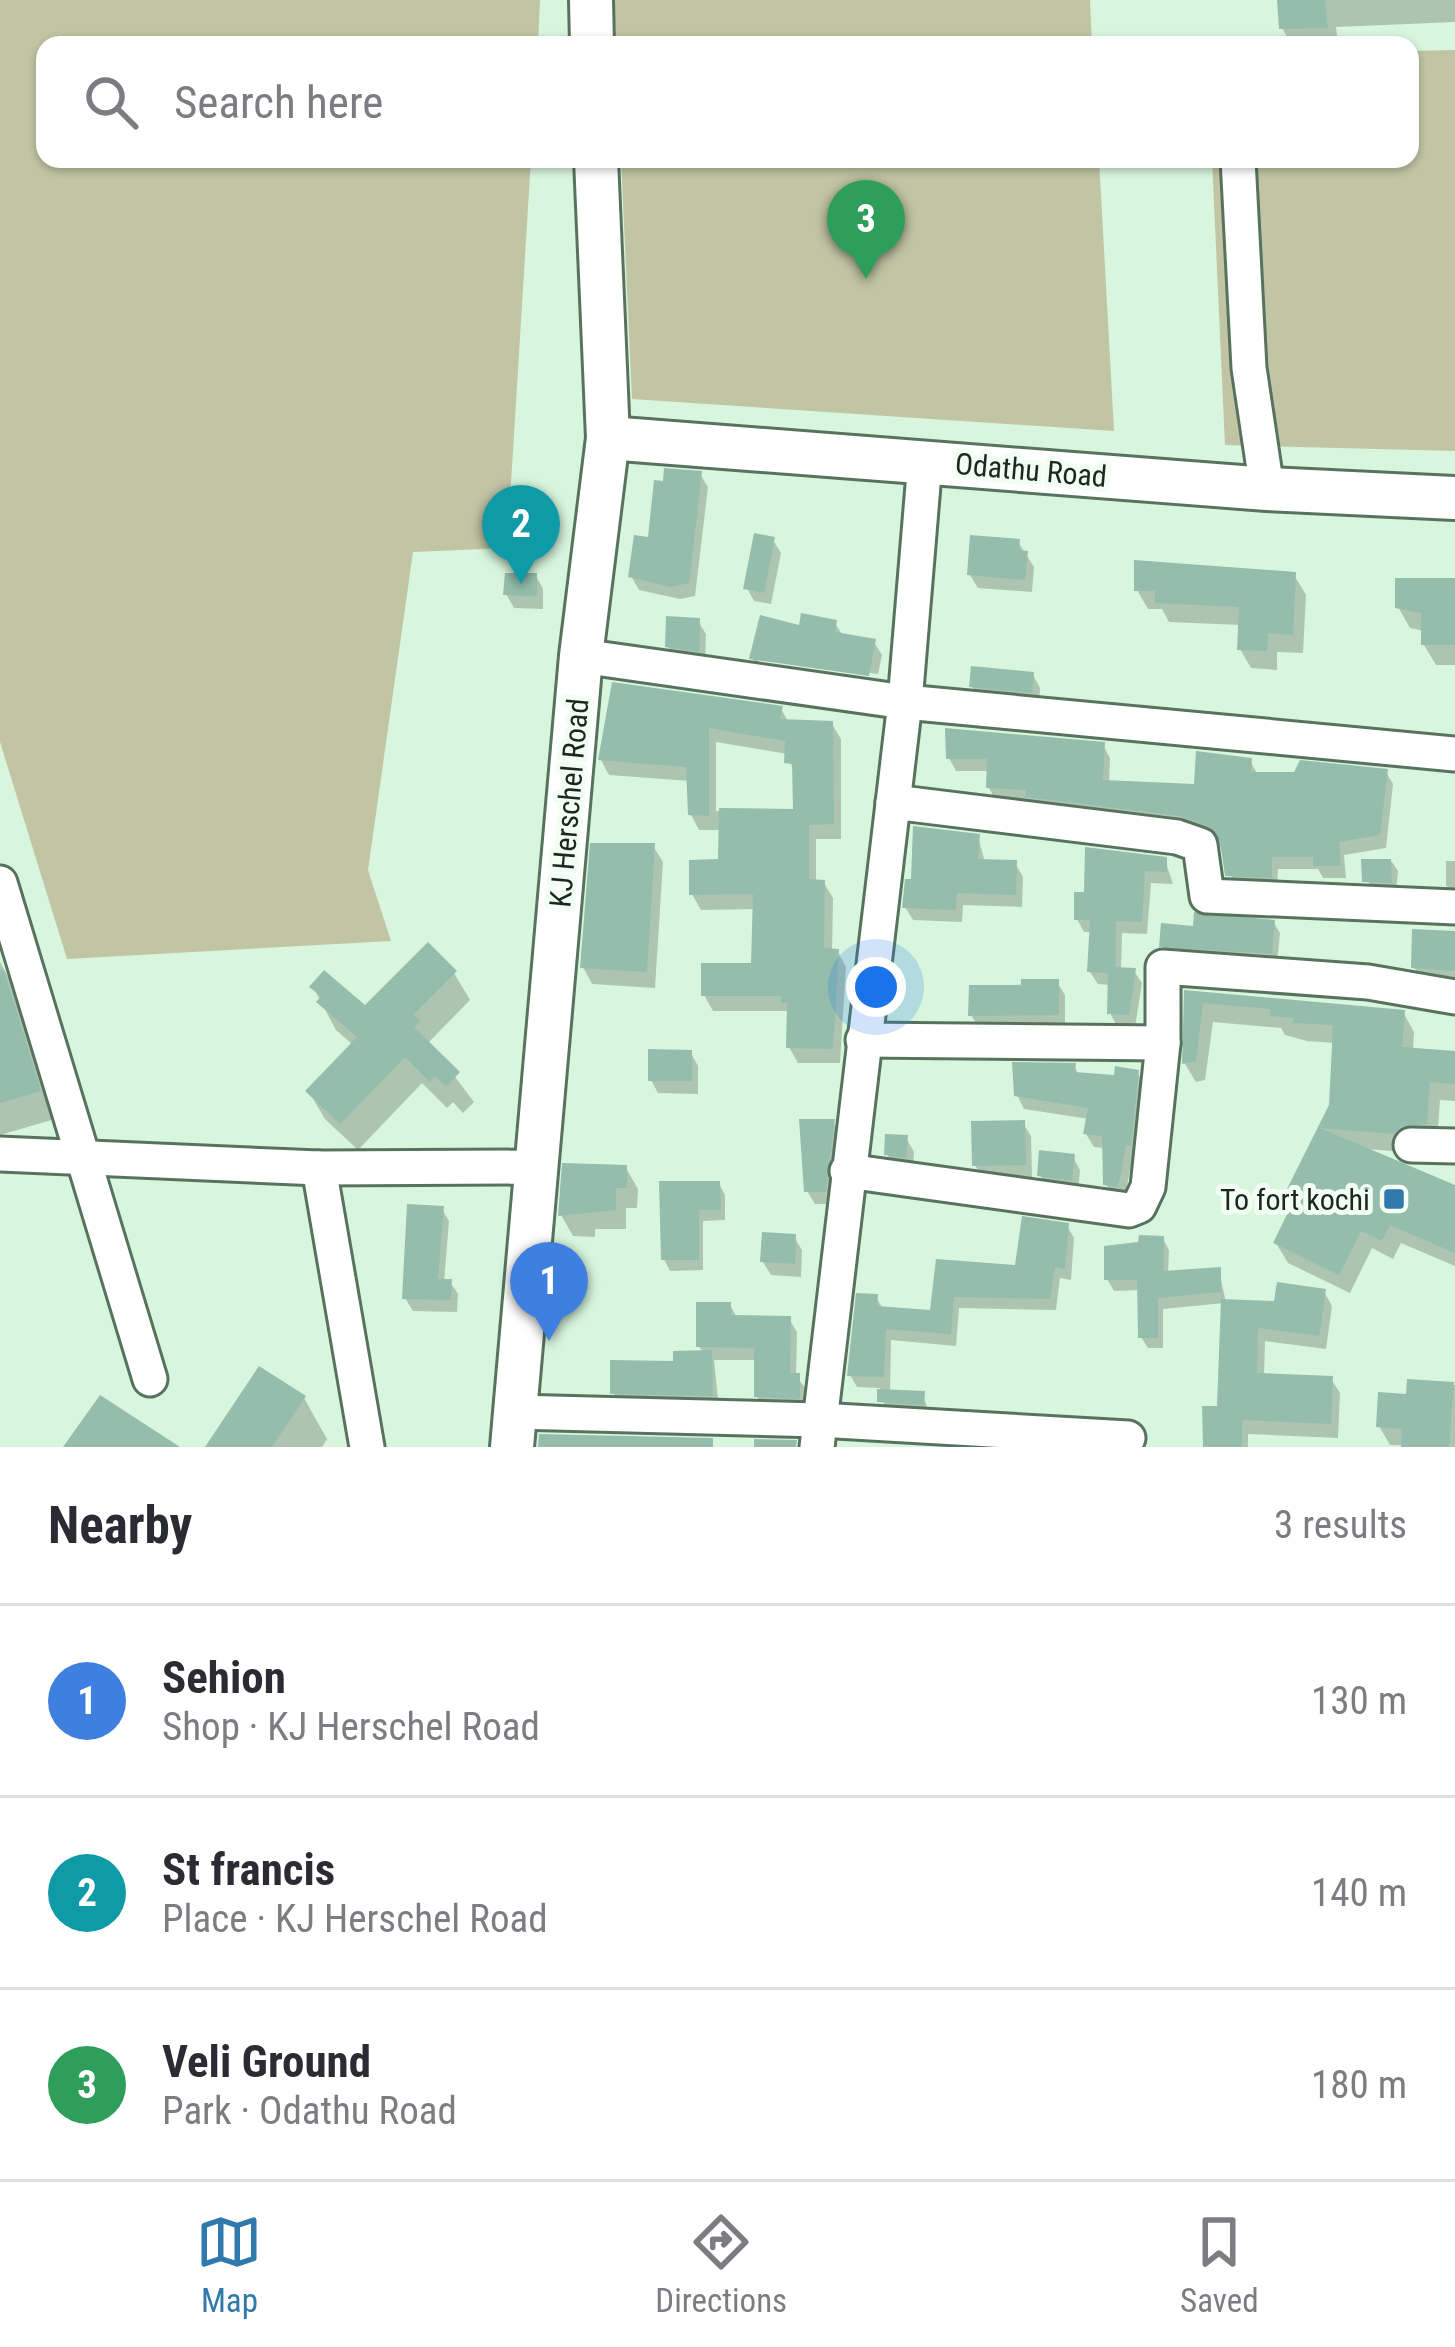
<!DOCTYPE html>
<html lang="en">
<head>
<meta charset="utf-8">
<style>
  :root { --surface:#fff; --page:#f2f2f3; --text:#2b2b33; --muted:#7c7c81; --line:#e1e1e2; --accent:#3079ad }
  body { margin:0; font-family:"Roboto Condensed",sans-serif; background:var(--page); color:var(--text) }
  .you { position:absolute; left:876px; top:987px; width:42px; height:42px; margin:-30px; border:9px solid #fff; border-radius:50%; background:#1a73e8; box-shadow:0 0 0 18px #1a73e833 }
  .badge { display:grid; place-items:center; width:78px; height:78px; border-radius:50%; background:var(--accent); color:#fff; font-size:39px; font-weight:700 }
  .pin { position:absolute; translate:-50% -99px; filter:drop-shadow(0 3px 6px #0008) }
  .pin::after { content:''; position:absolute; top:63px; width:42px; height:36px; background:inherit; clip-path:polygon(0 0,100% 0,50% 100%) }
  .list { margin:0; padding:0; list-style:none }
  h2 { display:flex; justify-content:space-between; align-items:center; height:156px; margin:0; padding:0 48px; font-size:51px }
  h2 small { font-size:39px; font-weight:400; color:var(--muted) }
  .list li { display:grid; grid-template-columns:78px 1fr auto; gap:36px; align-items:center; box-sizing:border-box; height:192px; padding:0 48px; border-top:3px solid var(--line) }
  .list b { display:block; font-size:45px; white-space:nowrap }
  .list p { margin:0; font-size:39px; white-space:nowrap; color:var(--muted) }
  .list em { font-size:39px; font-style:normal; color:var(--muted) }
  .icon { flex:none; width:66px; height:66px; fill:none; stroke:currentColor; stroke-width:2; stroke-linecap:round; stroke-linejoin:round }
  .map { position:relative; flex:none; width:1455px; height:1447px; overflow:hidden }
  .search { position:absolute; background:var(--surface); box-shadow:0 3px 9px #0004; left:36px; right:36px; top:36px; height:132px; display:flex; align-items:center; gap:30px; box-sizing:border-box; padding:0 42px; border-radius:24px; color:var(--muted); font-size:45px }
  .sheet { height:732px; background:var(--surface) }
  nav { display:flex; justify-content:space-around; align-items:center; box-sizing:border-box; height:168px; border-top:3px solid var(--line); background:var(--surface); font-size:33px; color:var(--muted) }
  nav a { display:grid; justify-items:center; gap:6px }
  nav .on { color:var(--accent) }
  .map>svg:first-child { display:block }
  .green { fill:#c1c5a4 }
  .shadow { fill:#0003; fill-rule:evenodd }
  .building { fill:#95bdad }
  .lines { fill:none; stroke-linecap:round; stroke-linejoin:round }
  .minor-casing { stroke:#58735d; stroke-width:39 }
  .major-casing { stroke:#58735d; stroke-width:48 }
  .minor { stroke:#fff; stroke-width:33 }
  .major { stroke:#fff; stroke-width:42 }
  .poi-dot { fill:#3079ad; stroke:#f2fef4; stroke-width:4.5 }
  .labels { text-anchor:middle; dominant-baseline:central; stroke-width:10; stroke-linejoin:round; paint-order:stroke }
  .street-label { font-size:30px; fill:#1c281f; stroke:#f2fef4 }
  .poi-label { font-size:30px; fill:#1c281f; stroke:#f2fef4; text-anchor:end }
</style>
</head>
<body>
<div class="map">
<svg width="1455" height="1447" viewBox="0 0 1455 1447">
  <rect width="100%" height="100%" fill="#d8f6dd"/>
  <g class="green">
    <polygon points="0,0 540,0 538,45 45,45 45,159 531,159 507,548 413,552 368,870 391,941 67,959 0,742"/>
    <polygon points="614,0 1090,0 1092,45 616,45"/>
    <polygon points="1455,50 1455,451 1225,445 1212,159 1410,159 1410,51"/>
    <polygon points="621,159 1099,159 1114,431 632,399"/>
  </g>
  <g class="shadow">
    <polygon points="1280,0 1455,0 1455,22 1336,27 1338,45 1292,45 1282,28"/>
    <polygon points="700,474 708,487 695,596 680,599 639,590 631,576"/>
    <polygon points="773,540 781,553 771,604 754,601 747,588"/>
    <polygon points="1018,542 1034,567 1032,592 978,588 970,575"/>
    <polygon points="1294,575 1306,595 1303,653 1277,652 1277,670 1251,668 1240,649 1241,625 1169,622 1162,609 1148,609 1137,590"/>
    <polygon points="536,576 543,589 543,609 514,608 506,594"/>
    <polygon points="1455,581 1455,665 1436,665 1424,645 1424,631 1410,628 1398,607"/>
    <polygon points="698,621 706,634 705,664 675,659 668,646"/>
    <polygon points="835,623 843,636 874,642 882,655 878,674 758,657 758,663 877,680 876,688 760,671 752,658 801,629"/>
    <polygon points="1033,675 1040,688 1039,705 979,700 972,686"/>
    <path d="M615,685L781,709L789,723L832,724L841,739V839H816V882L824,883L833,898L832,952H838L846,967L840,1063H798L789,1047L790,1011H713L704,995L754,966L756,909L701,910L692,894L721,862L722,830H699L691,815L690,781L609,775L601,760ZM716,742L788,754L795,776L796,812L716,811Z"/>
    <polygon points="1103,745 1110,758 1109,783 1196,787 1250,761 1258,775 1386,772 1393,784 1386,848 1344,855 1346,878 1323,878 1318,869 1278,869 1277,890 1236,888 1217,838 1189,828 1036,809 1031,802 996,801 989,788 989,771 956,771 949,758"/>
    <polygon points="978,837 985,862 1015,863 1023,877 1022,907 963,905 962,922 913,920 905,907"/>
    <polygon points="653,846 663,862 655,988 592,984 583,967"/>
    <polygon points="1165,860 1173,884 1151,883 1147,934 1122,933 1121,970 1134,971 1142,983 1135,1027 1117,1026 1110,1013 1110,985 1098,984 1090,972 1092,932 1084,932 1077,919 1077,895"/>
    <polygon points="1446,861 1455,861 1455,899 1446,885"/>
    <polygon points="1364,862 1392,862 1398,871 1396,892 1371,891"/>
    <polygon points="1274,923 1280,933 1277,963 1169,957 1163,946 1196,930"/>
    <polygon points="1455,934 1455,988 1425,986 1414,967"/>
    <polygon points="0,962 15,989 55,1119 0,1135"/>
    <polygon points="454,973 470,1000 429,1042 474,1102 463,1113 453,1102 447,1108 422,1083 358,1150 325,1119 309,1092 353,1045 336,1030 313,987 365,1009"/>
    <polygon points="1057,982 1065,995 1065,1027 979,1028 971,1015 972,988"/>
    <polygon points="1187,993 1403,1012 1414,1032 1413,1051 1455,1054 1455,1101 1440,1100 1437,1143 1405,1152 1366,1149 1455,1189 1455,1266 1401,1243 1393,1259 1372,1248 1350,1293 1288,1263 1276,1243 1294,1204 1288,1193 1332,1105 1335,1043 1307,1041 1285,1035 1281,1028 1213,1022 1205,1080 1196,1082 1185,1064"/>
    <polygon points="691,1053 698,1066 698,1094 658,1093 651,1080"/>
    <polygon points="1074,1066 1079,1075 1117,1078 1137,1072 1145,1086 1137,1158 1132,1158 1125,1199 1114,1198 1106,1184 1105,1148 1094,1147 1086,1134 1089,1119 1024,1109 1017,1095"/>
    <polygon points="833,1122 840,1135 832,1204 815,1204 807,1191"/>
    <polygon points="1023,1123 1031,1136 1032,1177 983,1179 975,1165"/>
    <polygon points="906,1138 914,1152 913,1170 895,1168 887,1154"/>
    <polygon points="1073,1157 1080,1170 1078,1193 1048,1189 1040,1175"/>
    <polygon points="626,1168 638,1189 637,1208 626,1208 626,1229 595,1229 595,1237 573,1236 561,1215"/>
    <polygon points="662,1184 719,1184 725,1195 725,1220 703,1221 703,1270 670,1271 664,1259"/>
    <polygon points="442,1209 449,1221 444,1282 450,1282 458,1294 457,1312 413,1311 405,1298"/>
    <polygon points="1067,1226 1074,1238 1071,1280 1060,1278 1056,1310 959,1308 956,1346 891,1340 890,1393 923,1394 930,1417 887,1415 880,1388 857,1387 850,1375 876,1297 883,1309 933,1313 939,1262 1017,1268"/>
    <polygon points="794,1237 802,1250 801,1277 771,1275 763,1262"/>
    <polygon points="1163,1239 1169,1250 1168,1274 1219,1270 1226,1303 1277,1304 1324,1292 1332,1306 1326,1349 1265,1341 1264,1376 1331,1379 1340,1393 1338,1438 1248,1434 1248,1447 1206,1447 1205,1409 1220,1409 1224,1303 1163,1309 1163,1348 1148,1348 1141,1337 1140,1290 1114,1291 1107,1279"/>
    <polygon points="730,1305 737,1318 789,1319 797,1332 796,1376 806,1389 806,1411 764,1410 757,1396 757,1360 714,1360 719,1409 621,1406 613,1393 703,1353 699,1346"/>
    <polygon points="260,1370 304,1398 327,1439 322,1447 208,1447"/>
    <polygon points="1410,1383 1455,1385 1455,1447 1390,1445 1379,1426 1409,1397"/>
  </g>
  <g class="building">
    <polygon points="1277,0 1325,0 1328,28 1279,29"/>
    <polygon points="664,468 702,471 689,583 671,587 628,577 634,535 648,537 654,480 663,481"/>
    <polygon points="754,533 775,537 764,593 743,589"/>
    <polygon points="970,535 1020,539 1019,550 1028,551 1025,580 967,575"/>
    <polygon points="1134,560 1296,572 1293,635 1268,633 1267,651 1237,650 1239,607 1155,603 1155,591 1134,591"/>
    <polygon points="505,573 537,573 537,596 503,595"/>
    <polygon points="1395,578 1455,578 1455,645 1421,645 1421,613 1395,608"/>
    <polygon points="801,613 837,620 835,632 876,639 869,676 749,659 760,615 799,625"/>
    <polygon points="666,616 700,618 699,652 665,647"/>
    <polygon points="971,666 1034,672 1032,693 969,687"/>
    <polygon points="612,682 783,706 780,719 833,721 834,824 809,825 809,879 825,880 824,948 839,949 833,1049 786,1048 787,1003 781,1003 781,996 701,996 701,963 751,963 753,894 689,895 689,860 718,859 719,808 793,809 792,764 784,763 785,741 709,728 709,816 688,815 686,767 598,760"/>
    <polygon points="945,728 1105,742 1103,780 1194,784 1196,751 1252,758 1251,772 1294,772 1300,760 1388,769 1380,835 1339,842 1341,866 1313,866 1313,857 1272,857 1272,878 1225,876 1220,841 1208,826 1180,816 1025,797 1026,790 986,788 987,759 946,759"/>
    <polygon points="913,826 980,834 978,859 1017,860 1016,895 957,893 956,910 902,908 905,879 911,879"/>
    <polygon points="590,843 655,843 647,972 580,968"/>
    <polygon points="1085,847 1167,857 1167,872 1145,871 1142,922 1116,921 1115,967 1136,968 1129,1015 1107,1014 1108,973 1087,972 1090,920 1074,920 1074,892 1084,892"/>
    <polygon points="1361,859 1391,859 1392,883 1362,882"/>
    <polygon points="1194,912 1275,920 1272,954 1159,947 1161,923 1193,926"/>
    <polygon points="1412,929 1455,931 1455,971 1411,968"/>
    <polygon points="428,942 457,971 413,1015 420,1021 414,1027 460,1072 446,1087 435,1076 430,1082 405,1057 340,1124 305,1091 357,1037 316,1002 321,996 309,987 324,970 365,1005"/>
    <polygon points="4,970 41,1091 0,1103 0,971"/>
    <polygon points="1021,979 1059,979 1059,1015 968,1016 969,985 1021,985"/>
    <polygon points="1184,990 1405,1010 1402,1047 1455,1051 1455,1084 1430,1082 1427,1124 1402,1126 1393,1134 1320,1128 1455,1185 1455,1253 1390,1225 1382,1241 1361,1231 1339,1275 1273,1243 1295,1198 1285,1193 1329,1105 1333,1025 1293,1023 1294,1018 1270,1016 1271,1009 1203,1003 1196,1061 1182,1064"/>
    <polygon points="648,1049 692,1050 692,1081 648,1081"/>
    <polygon points="1012,1062 1076,1063 1075,1072 1114,1075 1115,1066 1139,1070 1131,1146 1126,1145 1118,1187 1103,1185 1102,1136 1083,1134 1088,1108 1014,1096"/>
    <polygon points="799,1119 835,1119 826,1192 804,1192"/>
    <polygon points="1025,1120 1026,1165 972,1166 971,1121"/>
    <polygon points="885,1134 908,1135 906,1158 884,1155"/>
    <polygon points="1039,1150 1075,1154 1072,1181 1037,1176"/>
    <polygon points="562,1163 627,1165 627,1188 616,1188 616,1210 558,1216"/>
    <polygon points="659,1181 720,1181 721,1210 699,1210 699,1260 661,1260"/>
    <polygon points="407,1204 444,1206 438,1279 452,1279 451,1300 402,1299"/>
    <polygon points="1022,1216 1069,1223 1065,1269 1055,1267 1050,1299 954,1297 951,1334 886,1329 884,1377 847,1376 856,1293 878,1294 877,1306 930,1310 936,1259 1015,1265"/>
    <polygon points="762,1232 796,1234 795,1264 760,1262"/>
    <polygon points="1139,1235 1164,1236 1163,1271 1221,1267 1221,1292 1158,1298 1158,1338 1138,1338 1137,1280 1104,1280 1104,1246 1138,1242"/>
    <polygon points="1277,1282 1326,1289 1319,1336 1258,1328 1257,1373 1333,1376 1331,1424 1242,1420 1242,1447 1203,1447 1202,1406 1217,1406 1221,1299 1274,1301"/>
    <polygon points="696,1302 731,1302 731,1315 791,1316 790,1373 800,1373 800,1399 754,1397 754,1348 696,1347"/>
    <polygon points="712,1350 713,1396 610,1394 610,1360 673,1361 673,1351"/>
    <polygon points="259,1366 306,1396 272,1447 205,1447"/>
    <polygon points="1407,1379 1454,1382 1449,1447 1401,1447 1402,1429 1376,1427 1378,1392 1406,1394"/>
    <polygon points="877,1389 925,1391 924,1405 877,1402"/>
    <polygon points="100,1395 180,1447 63,1447"/>
    <polygon points="539,1434 713,1438 713,1447 538,1447"/>
    <polygon points="754,1439 797,1440 796,1447 754,1447"/>
  </g>
  <g class="lines">
    <g class="minor-casing">
      <g id="minor">
        <polyline points="1238,159 1249,368 1267,489"/>
        <polyline points="581,656 905,702 1455,754"/>
        <polyline points="893,802 1177,837 1200,845 1207,896 1455,907"/>
        <polyline points="0,883 150,1379"/>
        <polyline points="863,1040 1163,1043"/>
        <polyline points="1411,1145 1455,1146"/>
        <polyline points="0,1154 319,1168 537,1167"/>
        <polyline points="319,1168 367,1447"/>
        <polyline points="847,1171 1129,1210 1139,1206 1148,1187 1163,1043 1163,967 1368,982 1455,997"/>
        <polyline points="515,1412 819,1420 1128,1438"/>
        <polyline points="817,1447 905,702 925,461"/>
      </g>
    </g>
    <g class="major-casing">
      <g id="major">
        <polyline points="591,0 592,45"/>
        <polyline points="608,438 1267,489 1455,498"/>
        <polyline points="512,1447 581,656 608,438 596,159"/>
      </g>
    </g>
    <use href="#minor" class="minor"/>
    <use href="#major" class="major"/>
  </g>
  <rect class="poi-dot" x="1382" y="1187" width="24" height="24" rx="6"/>
  <g class="labels">
    <g class="street-label">
      <text transform="translate(1031 470) rotate(5)">Odathu Road</text>
      <text transform="translate(569 803) rotate(-85)">KJ Herschel Road</text>
    </g>
    <g class="poi-label">
      <text x="1370" y="1199">To fort kochi</text>
    </g>
  </g>
</svg>
<div class="you"></div>
<div class="pin badge" style="left:549px;top:1341px;background:#3f7fe0">1</div>
<div class="pin badge" style="left:521px;top:584px;background:#0f9aa8">2</div>
<div class="pin badge" style="left:866px;top:279px;background:#2e9e5b">3</div>
<div class="search"><svg class="icon" aria-label="search" viewBox="0 0 24 24"><circle cx="10" cy="10" r="6"/><path d="M15 15l6 6"/></svg>Search here</div>
</div>
<section class="sheet">
<h2>Nearby<small>3 results</small></h2>
<ul class="list">
<li><span class="badge" style="background:#3f7fe0">1</span><div><b>Sehion</b><p>Shop · KJ Herschel Road</p></div><em>130 m</em></li>
<li><span class="badge" style="background:#0f9aa8">2</span><div><b>St francis</b><p>Place · KJ Herschel Road</p></div><em>140 m</em></li>
<li><span class="badge" style="background:#2e9e5b">3</span><div><b>Veli Ground</b><p>Park · Odathu Road</p></div><em>180 m</em></li>
</ul>
</section>
<nav>
<a class="on"><svg class="icon" aria-label="map" viewBox="0 0 24 24"><path d="M3 6l6-2 6 2 6-2v14l-6 2-6-2-6 2zM9 4v14M15 6v14"/></svg>Map</a>
<a><svg class="icon" aria-label="directions" viewBox="0 0 24 24"><path d="M12 3l9 9-9 9-9-9zM9 14v-3h6M13 9l2 2-2 2"/></svg>Directions</a>
<a><svg class="icon" aria-label="saved" viewBox="0 0 24 24"><path d="M7 4h10v16l-5-4-5 4z"/></svg>Saved</a>
</nav>
</body>
</html>
